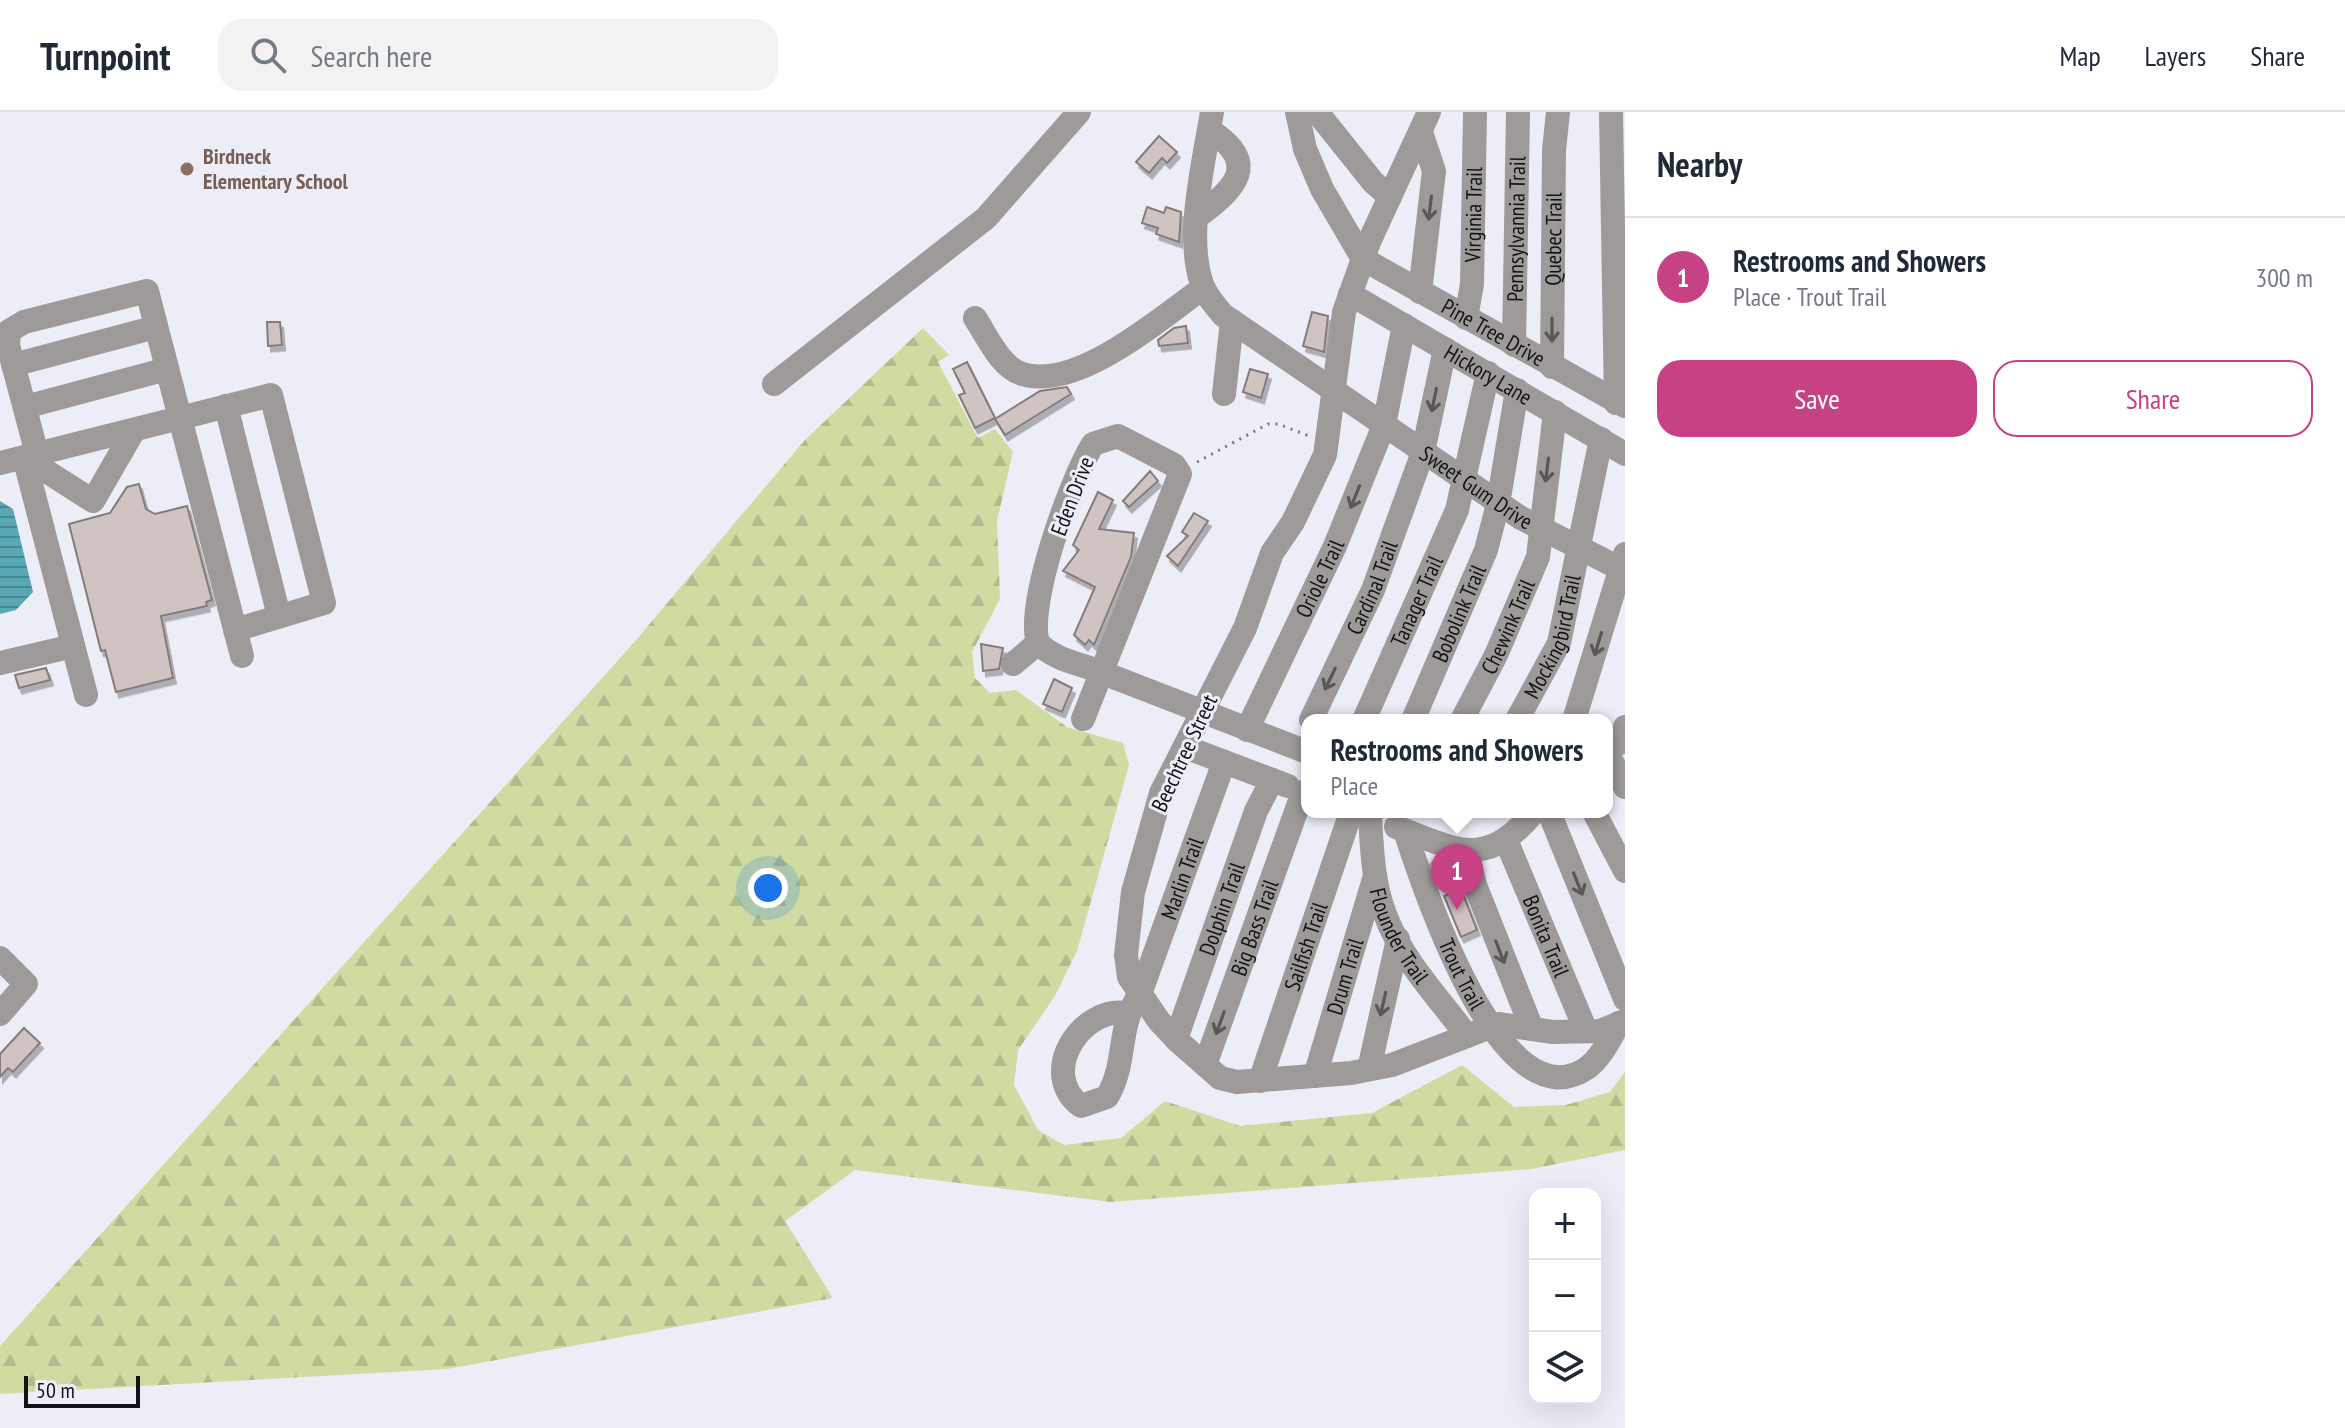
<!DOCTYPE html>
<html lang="en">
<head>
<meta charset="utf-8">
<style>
  :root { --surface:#fff; --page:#f2f2f3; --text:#1f2937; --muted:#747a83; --line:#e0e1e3; --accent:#c74284 }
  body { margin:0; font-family:"PT Sans Narrow",sans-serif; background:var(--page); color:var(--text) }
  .controls { position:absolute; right:24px; bottom:24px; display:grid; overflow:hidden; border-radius:16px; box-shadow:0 8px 32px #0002 }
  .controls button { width:72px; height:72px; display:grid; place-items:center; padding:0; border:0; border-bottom:2px solid var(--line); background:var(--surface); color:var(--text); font:40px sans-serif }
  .scale { position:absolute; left:24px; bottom:20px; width:116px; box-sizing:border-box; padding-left:8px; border:4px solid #121316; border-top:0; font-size:22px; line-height:28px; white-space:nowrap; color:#121316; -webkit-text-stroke:6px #ecedf7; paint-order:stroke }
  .you { position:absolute; left:768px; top:776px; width:28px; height:28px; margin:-20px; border:6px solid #fff; border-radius:50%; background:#1a73e8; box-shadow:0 0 0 12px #1a73e833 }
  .badge { display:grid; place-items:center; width:52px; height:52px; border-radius:50%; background:var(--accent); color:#fff; font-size:26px; font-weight:700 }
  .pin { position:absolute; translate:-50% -66px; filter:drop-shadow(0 2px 4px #0008) }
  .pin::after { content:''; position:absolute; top:42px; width:28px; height:24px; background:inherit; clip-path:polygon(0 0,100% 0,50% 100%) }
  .popup { position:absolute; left:1301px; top:602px; width:312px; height:104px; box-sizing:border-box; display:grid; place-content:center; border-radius:16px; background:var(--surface); filter:drop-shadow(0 2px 6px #0005); font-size:26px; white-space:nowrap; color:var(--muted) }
  .popup b { font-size:30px; color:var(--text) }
  .popup::after { content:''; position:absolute; left:50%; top:100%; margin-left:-16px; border:16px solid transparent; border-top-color:var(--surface) }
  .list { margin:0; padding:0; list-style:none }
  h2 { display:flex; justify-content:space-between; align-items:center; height:104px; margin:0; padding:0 32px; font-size:34px }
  h2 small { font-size:26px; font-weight:400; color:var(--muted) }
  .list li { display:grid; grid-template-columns:52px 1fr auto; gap:24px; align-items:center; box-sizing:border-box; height:120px; padding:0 32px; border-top:2px solid var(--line) }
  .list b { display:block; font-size:30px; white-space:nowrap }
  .list p { margin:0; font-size:26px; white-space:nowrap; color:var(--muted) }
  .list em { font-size:26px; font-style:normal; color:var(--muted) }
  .actions { display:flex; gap:16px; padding:24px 32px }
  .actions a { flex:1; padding:18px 0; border:2px solid var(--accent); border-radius:24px; text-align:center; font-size:28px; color:var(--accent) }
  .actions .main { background:var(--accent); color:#fff }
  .icon { flex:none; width:44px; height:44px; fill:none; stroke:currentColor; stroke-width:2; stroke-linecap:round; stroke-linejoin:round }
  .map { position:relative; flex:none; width:1625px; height:1316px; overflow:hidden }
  header { display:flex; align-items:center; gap:48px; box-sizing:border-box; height:112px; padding:0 40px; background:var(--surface); border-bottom:2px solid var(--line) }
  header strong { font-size:38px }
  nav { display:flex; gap:44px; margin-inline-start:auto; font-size:28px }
  .search { width:560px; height:72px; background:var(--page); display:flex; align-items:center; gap:20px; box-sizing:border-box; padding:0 28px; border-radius:24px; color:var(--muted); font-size:30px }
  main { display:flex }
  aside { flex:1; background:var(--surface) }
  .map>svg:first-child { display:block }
  .forest { fill:url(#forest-firs) }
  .park { fill:url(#park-tufts) }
  .water { fill:url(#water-rules) }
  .building { fill:#cfc4c1; stroke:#857b79; stroke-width:2; filter:url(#shadow) }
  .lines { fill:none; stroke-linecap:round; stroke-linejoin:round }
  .path { stroke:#75767c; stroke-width:3; stroke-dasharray:2 6; stroke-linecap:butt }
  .minor { stroke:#9f9a9a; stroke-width:24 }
  .oneway { stroke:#585658 }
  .education-dot { fill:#8d6e63; stroke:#ecedf7; stroke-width:3 }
  .labels { text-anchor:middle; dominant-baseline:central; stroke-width:6; stroke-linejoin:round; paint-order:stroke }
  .education-label { font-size:22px; font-weight:bold; fill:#785e54; stroke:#ecedf7; text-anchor:start }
  .street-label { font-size:22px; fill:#121316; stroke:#ecedf7 }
</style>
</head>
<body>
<header>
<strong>Turnpoint</strong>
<div class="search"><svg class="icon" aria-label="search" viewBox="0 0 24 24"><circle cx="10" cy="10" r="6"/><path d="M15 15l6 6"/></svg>Search here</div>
<nav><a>Map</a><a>Layers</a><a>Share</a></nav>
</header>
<main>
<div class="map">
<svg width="1625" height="1316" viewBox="0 0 1625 1316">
  <defs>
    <pattern id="forest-firs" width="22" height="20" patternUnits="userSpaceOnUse" patternTransform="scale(2)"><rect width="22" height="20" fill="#d0dba2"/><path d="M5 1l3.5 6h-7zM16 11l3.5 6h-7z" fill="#b2bb8b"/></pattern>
    <pattern id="park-tufts" width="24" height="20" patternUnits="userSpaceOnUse" patternTransform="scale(2)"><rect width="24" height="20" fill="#d0dba2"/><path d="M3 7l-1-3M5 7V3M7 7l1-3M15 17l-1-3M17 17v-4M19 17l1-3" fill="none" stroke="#b2bb8b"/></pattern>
    <pattern id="water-rules" width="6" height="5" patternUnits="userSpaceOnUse" patternTransform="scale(2)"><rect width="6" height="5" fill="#58a8b5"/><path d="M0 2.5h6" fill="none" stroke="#478892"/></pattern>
    <filter id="shadow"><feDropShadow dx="3" dy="5.5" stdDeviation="0" flood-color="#0004"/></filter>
  </defs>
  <rect width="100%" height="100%" fill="#ecedf7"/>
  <polygon class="forest" points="923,216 949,243 938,250 978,326 995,317 1013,340 997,409 1000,487 972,540 975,566 990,581 1016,578 1067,615 1123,631 1129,653 1077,839 1055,884 1018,938 1014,973 1038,1018 1064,1033 1121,1026 1165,989 1240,1014 1372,1001 1462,953 1514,995 1566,993 1610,980 1625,960 1625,1038 1532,1057 1111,1090 855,1058 785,1109 833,1186 447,1257 0,1282 0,1234 631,534 804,329"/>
  <path class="park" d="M1442,739L1459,751L1449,774C1435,772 1432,767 1428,753Z"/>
  <polygon class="water" points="0,389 13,397 33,480 16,498 0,502"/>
  <g class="building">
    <polygon points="1159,24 1177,40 1167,51 1162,46 1149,61 1136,50"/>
    <polygon points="1147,95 1164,101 1166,95 1181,100 1179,130 1156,122 1158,116 1142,111"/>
    <polygon points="1312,200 1328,204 1324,240 1303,234"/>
    <polygon points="267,210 280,210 282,233 268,234"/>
    <polygon points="1186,214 1188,231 1159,234 1158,228 1174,216"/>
    <polygon points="967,250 995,306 975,316 959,283 965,281 953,257"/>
    <polygon points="1250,257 1268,262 1261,286 1243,280"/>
    <polygon points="1067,275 1071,282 1005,323 995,307 1040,279"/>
    <polygon points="1150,359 1158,369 1129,395 1123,389"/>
    <polygon points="139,372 146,397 155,402 187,394 212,488 206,490 207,494 161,504 173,566 116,580 105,538 101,539 69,412 110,401 127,375"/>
    <polygon points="1098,380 1113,388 1099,417 1134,421 1131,445 1094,533 1089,528 1085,533 1074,523 1095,475 1063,459 1079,438 1073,433"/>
    <polygon points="1194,401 1208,409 1178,454 1167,444 1188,424 1182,420"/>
    <polygon points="981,532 1003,536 999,557 983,559"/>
    <polygon points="46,556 50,568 19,576 15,563"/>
    <polygon points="1054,567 1072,576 1062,600 1043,592"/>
    <polygon points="1461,777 1477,818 1461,825 1444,784"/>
    <polygon points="24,916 40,931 13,960 8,956 0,965 0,942"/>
  </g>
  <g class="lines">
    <polyline class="path" points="1197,350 1268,312 1278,312 1309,324"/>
    <g class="minor">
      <path id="s1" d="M1212,0C1204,50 1185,124 1202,172C1206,184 1215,193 1223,203L1521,406L1625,459"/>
      <path id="s2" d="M1297,0L1305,37L1322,77L1363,147L1625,294"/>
      <polyline points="1317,0 1373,70 1390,85"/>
      <polyline points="1429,0 1369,130 1344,200 1325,343 1293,410 1272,441 1245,516 1161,681 1133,780 1126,843 1129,865 1159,909 1179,930 1220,966 1237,970 1351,961 1392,953 1498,912 1553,920 1600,919 1625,909"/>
      <polyline points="1611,0 1616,291"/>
      <path d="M1198,104C1235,77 1262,51 1209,18"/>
      <polyline points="1420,180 1434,59 1421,20"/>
      <path id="s3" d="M1350,182L1625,342"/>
      <path d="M975,206C987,224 1000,255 1022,262C1078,279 1160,206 1203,176"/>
      <path id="s4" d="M1466,206L1472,172L1475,0"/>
      <path id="s5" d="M1514,233L1518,0"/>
      <polyline points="13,253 156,215"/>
      <path id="s6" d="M1552,255L1554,38L1558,0"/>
      <polyline points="774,272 986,106 1079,0"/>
      <polyline points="1224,282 1232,209"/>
      <polyline points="226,294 279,504"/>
      <polyline points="25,295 167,257"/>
      <polyline points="37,342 8,233 9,219 24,210 147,179 242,544"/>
      <polyline points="0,351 271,283 324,491 235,518"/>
      <polyline points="0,551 73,534"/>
      <polyline points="1013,552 1038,531"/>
      <polyline points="86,583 24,345 93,389 134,318"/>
      <path d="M1083,607L1180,362L1174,353L1118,324L1093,332C1071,367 1026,492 1038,531C1056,549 1080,551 1103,561L1307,640"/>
      <path id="s7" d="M1311,608L1373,478L1423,340L1445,237"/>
      <path id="s8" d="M1364,608L1457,398L1488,261"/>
      <path id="s9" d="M1413,608L1486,438L1498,392L1517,278"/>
      <path id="s10" d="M1462,608L1496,543L1538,445L1555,300"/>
      <path id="s11" d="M1517,608L1559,531L1601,327"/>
      <polyline points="1574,608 1625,442"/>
      <path id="s12" d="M1247,618L1335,434L1384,313L1404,213"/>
      <polyline points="1620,631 1625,615"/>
      <polyline points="1185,635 1288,674"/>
      <polyline points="1607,640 1625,675"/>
      <polyline points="1549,700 1625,887"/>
      <polyline points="1594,700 1625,759"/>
      <path id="s13" d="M1370,705C1372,738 1373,771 1385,802C1401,847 1439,886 1467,924"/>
      <path d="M1396,715C1458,738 1485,758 1534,700"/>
      <path id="s14" d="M1405,719C1422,771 1501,1016 1587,956C1602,945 1610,926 1619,911"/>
      <path id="s15" d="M1506,728L1586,919"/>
      <polyline points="1467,739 1475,773 1532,917"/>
      <polyline points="0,846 26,872 0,902"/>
      <path id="s16" d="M1126,901C1082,894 1037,961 1081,994L1107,985C1128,950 1116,915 1140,882L1224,650"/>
      <path id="s17" d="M1176,927L1256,699L1272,668"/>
      <path id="s18" d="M1205,953L1303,680"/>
      <polyline points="1369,957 1398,827"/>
      <path id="s19" d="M1315,964L1374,767"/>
      <path id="s20" d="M1260,969L1351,700"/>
    </g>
  </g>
  <defs><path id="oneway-shaft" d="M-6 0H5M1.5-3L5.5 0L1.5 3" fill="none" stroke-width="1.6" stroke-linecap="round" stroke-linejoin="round" transform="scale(2)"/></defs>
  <g class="oneway">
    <use href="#oneway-shaft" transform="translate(1430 96) rotate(97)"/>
    <use href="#oneway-shaft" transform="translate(1552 218) rotate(90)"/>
    <use href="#oneway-shaft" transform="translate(1434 288) rotate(102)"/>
    <use href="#oneway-shaft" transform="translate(1547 358) rotate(97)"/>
    <use href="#oneway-shaft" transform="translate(1355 385) rotate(112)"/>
    <use href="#oneway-shaft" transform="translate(1598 532) rotate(107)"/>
    <use href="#oneway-shaft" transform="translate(1330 567) rotate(116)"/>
    <use href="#oneway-shaft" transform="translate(1578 772) rotate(68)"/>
    <use href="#oneway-shaft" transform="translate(1500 840) rotate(69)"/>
    <use href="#oneway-shaft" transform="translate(1383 892) rotate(103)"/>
    <use href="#oneway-shaft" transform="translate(1220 911) rotate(110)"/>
  </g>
  <circle class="education-dot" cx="187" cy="57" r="8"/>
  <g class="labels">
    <g class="education-label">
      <text x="203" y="44">Birdneck<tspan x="203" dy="25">Elementary School</tspan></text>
    </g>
    <g class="street-label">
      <text stroke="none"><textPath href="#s4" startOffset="104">Virginia Trail</textPath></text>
      <text stroke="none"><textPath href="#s5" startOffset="116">Pennsylvannia Trail</textPath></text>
      <text stroke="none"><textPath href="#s6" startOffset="128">Quebec Trail</textPath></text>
      <text stroke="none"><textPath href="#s2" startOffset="312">Pine Tree Drive</textPath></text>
      <text stroke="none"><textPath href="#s3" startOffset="160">Hickory Lane</textPath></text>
      <text stroke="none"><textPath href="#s1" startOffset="518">Sweet Gum Drive</textPath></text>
      <text transform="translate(1072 384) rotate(-69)">Eden Drive</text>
      <text stroke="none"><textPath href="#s12" startOffset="168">Oriole Trail</textPath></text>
      <text stroke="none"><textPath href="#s7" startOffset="146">Cardinal Trail</textPath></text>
      <text stroke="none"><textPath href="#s8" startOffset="130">Tanager Trail</textPath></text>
      <text stroke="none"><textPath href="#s9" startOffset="116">Bobolink Trail</textPath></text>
      <text stroke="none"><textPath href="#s10" startOffset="104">Chewink Trail</textPath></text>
      <text stroke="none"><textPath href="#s11" startOffset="92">Mockingbird Trail</textPath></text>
      <text transform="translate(1184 641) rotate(-65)">Beechtree Street</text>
      <text stroke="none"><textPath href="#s16" startOffset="396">Marlin Trail</textPath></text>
      <text stroke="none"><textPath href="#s17" startOffset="138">Dolphin Trail</textPath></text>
      <text stroke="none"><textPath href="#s18" startOffset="146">Big Bass Trail</textPath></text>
      <text stroke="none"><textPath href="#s13" startOffset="124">Flounder Trail</textPath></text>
      <text stroke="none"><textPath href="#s15" startOffset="104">Bonita Trail</textPath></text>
      <text stroke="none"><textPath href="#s20" startOffset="142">Sailfish Trail</textPath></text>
      <text stroke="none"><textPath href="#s14" startOffset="154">Trout Trail</textPath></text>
      <text stroke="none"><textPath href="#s19" startOffset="104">Drum Trail</textPath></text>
    </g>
  </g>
</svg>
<div class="controls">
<button>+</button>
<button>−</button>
<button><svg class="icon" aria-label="layers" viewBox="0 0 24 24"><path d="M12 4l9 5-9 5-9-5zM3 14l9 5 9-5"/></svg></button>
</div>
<div class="scale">50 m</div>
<div class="you"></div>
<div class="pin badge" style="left:1457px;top:798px">1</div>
<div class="popup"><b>Restrooms and Showers</b>Place</div>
</div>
<aside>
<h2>Nearby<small></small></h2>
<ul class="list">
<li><span class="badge">1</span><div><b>Restrooms and Showers</b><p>Place · Trout Trail</p></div><em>300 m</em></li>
</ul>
<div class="actions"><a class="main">Save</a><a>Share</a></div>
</aside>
</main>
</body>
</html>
